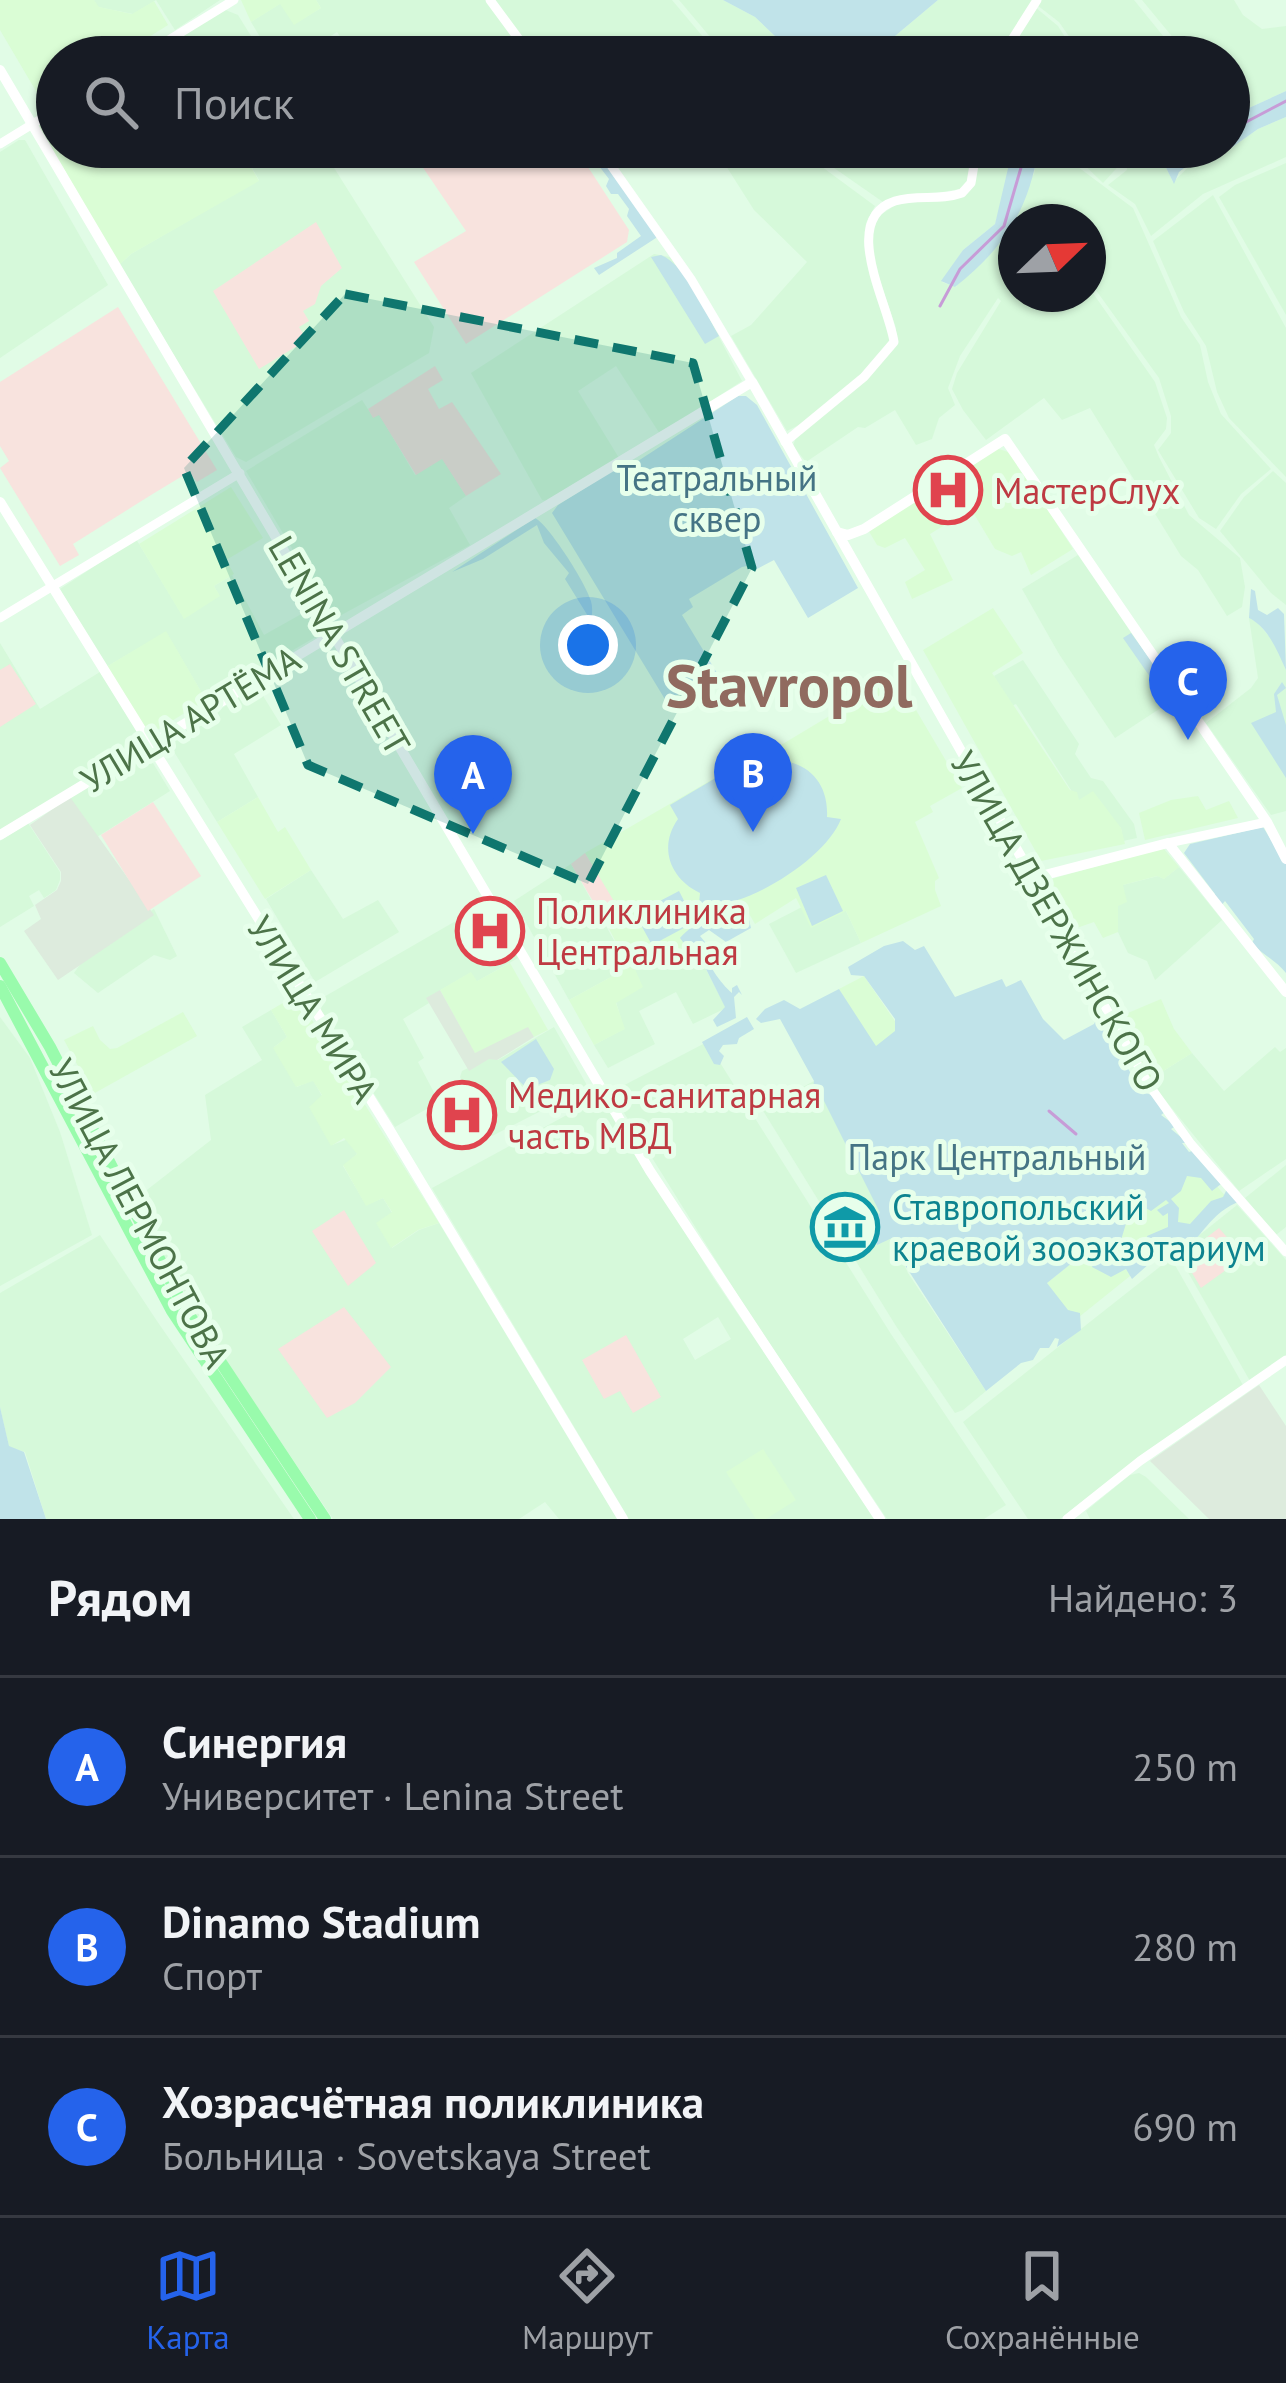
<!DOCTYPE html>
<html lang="ru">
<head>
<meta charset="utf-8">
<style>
  :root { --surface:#171b24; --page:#20242c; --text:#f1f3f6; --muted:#9ea1a6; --line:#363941; --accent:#2563eb }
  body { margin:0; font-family:"PT Sans",sans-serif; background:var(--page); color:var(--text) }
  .compass { position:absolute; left:998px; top:204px; width:108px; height:108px; border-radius:50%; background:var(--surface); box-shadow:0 3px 9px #0004; rotate:67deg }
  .you { position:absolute; left:588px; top:645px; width:42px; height:42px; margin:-30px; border:9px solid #fff; border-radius:50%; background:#1a73e8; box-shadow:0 0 0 18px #1a73e833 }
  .badge { display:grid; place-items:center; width:78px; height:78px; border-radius:50%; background:var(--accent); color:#fff; font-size:39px; font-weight:700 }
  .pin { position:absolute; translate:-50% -99px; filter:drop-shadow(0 3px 6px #0008) }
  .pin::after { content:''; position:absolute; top:63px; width:42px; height:36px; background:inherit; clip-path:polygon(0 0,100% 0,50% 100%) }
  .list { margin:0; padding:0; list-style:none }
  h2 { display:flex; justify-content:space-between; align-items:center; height:156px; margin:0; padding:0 48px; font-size:51px }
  h2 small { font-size:39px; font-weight:400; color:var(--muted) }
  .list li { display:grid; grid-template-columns:78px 1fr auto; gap:36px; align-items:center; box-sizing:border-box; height:180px; padding:0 48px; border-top:3px solid var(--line) }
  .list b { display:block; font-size:45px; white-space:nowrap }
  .list p { margin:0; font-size:39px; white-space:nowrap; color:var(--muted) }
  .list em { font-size:39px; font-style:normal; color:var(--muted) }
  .icon { flex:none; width:66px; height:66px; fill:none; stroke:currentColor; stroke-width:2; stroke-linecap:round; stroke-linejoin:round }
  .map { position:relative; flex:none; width:1286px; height:1519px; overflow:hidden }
  .search { position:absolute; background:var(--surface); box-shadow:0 3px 9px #0004; left:36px; right:36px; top:36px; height:132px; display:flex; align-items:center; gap:30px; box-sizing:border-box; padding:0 42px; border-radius:66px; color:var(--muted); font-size:45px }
  .sheet { height:696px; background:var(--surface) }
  nav { display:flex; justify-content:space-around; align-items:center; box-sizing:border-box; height:168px; border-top:3px solid var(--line); background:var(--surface); font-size:33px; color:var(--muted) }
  nav a { display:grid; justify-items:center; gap:6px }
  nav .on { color:var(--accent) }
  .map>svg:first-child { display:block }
  .residential { fill:#d6f9da; fill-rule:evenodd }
  .commercial { fill:#dafdd5 }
  .industrial { fill:#ddebdd }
  .education { fill:#f8e3de }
  .green { fill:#c0e3e9 }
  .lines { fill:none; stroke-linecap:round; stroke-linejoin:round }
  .stream { stroke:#c79cd7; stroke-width:3 }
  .tertiary { stroke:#fff; stroke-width:9 }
  .secondary { stroke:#fff; stroke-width:10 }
  .primary { stroke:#99fbac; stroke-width:12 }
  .marked { fill:#0f766e; fill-opacity:0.2; stroke:#0f766e; stroke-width:9; stroke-dasharray:24 15; stroke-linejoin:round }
  .labels { text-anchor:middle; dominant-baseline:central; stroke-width:10; stroke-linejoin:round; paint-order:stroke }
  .park-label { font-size:36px; fill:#457485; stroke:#e7ffeb }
  .health-label { font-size:36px; fill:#be3a42; stroke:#e7ffeb; text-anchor:start }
  .street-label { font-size:36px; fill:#4c7348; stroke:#e7ffeb }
  .culture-label { font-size:36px; fill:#0d838f; stroke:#e7ffeb; text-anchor:start }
  .town-label { font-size:60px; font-weight:bold; fill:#906a5f; stroke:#e7ffeb }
</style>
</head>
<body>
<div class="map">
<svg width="1286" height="1519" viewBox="0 0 1286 1519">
  <rect width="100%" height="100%" fill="#e1fce6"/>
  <g class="residential">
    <polygon points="94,0 220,0 175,30 156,0 133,14 98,7"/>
    <polygon points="316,0 486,0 527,57 430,57 427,53 421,57 354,57 337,32 298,57 272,57 251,22 281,3 294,24 321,8"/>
    <polygon points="495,0 672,0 720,57 536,57"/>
    <polygon points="679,0 723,0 755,17 797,57 727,57"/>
    <polygon points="938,0 1034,0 998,57 870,57"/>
    <polygon points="1040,0 1134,0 1180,57 1128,57 1109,48 1082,55 1059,22 1037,5"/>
    <polygon points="1142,0 1234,0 1243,15 1262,29 1286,26 1286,91 1229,117 1229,96 1248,86 1229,92 1229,57 1189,57"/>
    <polygon points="1035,7 1058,26 1077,56 1003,57"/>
    <polygon points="223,9 238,15 264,57 161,57 156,50"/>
    <polygon points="1286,117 1286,157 1203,194 1151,236 1135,204 1108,185 1127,170 1124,147 1156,147 1173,182 1203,153 1217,158 1258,129"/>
    <polygon points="19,140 25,140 108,285 0,358 0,152"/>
    <polygon points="240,147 321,147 434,327 429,353 246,462 236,457 119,265 131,254 259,180"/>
    <polygon points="714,147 795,147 875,206 866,223 864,246 891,338 882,354 849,386 807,421 787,431 731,336 751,325 807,262 754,210"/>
    <polygon points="804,147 975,147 966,188 883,202"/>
    <polygon points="980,147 1013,147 1003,197 995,224 963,250 942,282 956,287 1034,174 1039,147 1061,147 1078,167 1133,208 1181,317 1200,345 1208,382 1221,414 1271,469 1241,494 1216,529 1199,518 1158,450 1171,433 1171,416 1159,378 1088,279 1088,222 1016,222 1016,294 1088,294 1088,286 1155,382 1167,418 1166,429 1154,445 1159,457 1189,515 1240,558 1245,587 1242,607 1227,616 1198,570 1181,556 1090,408 1062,420 1044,398 986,440 963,410 952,389 957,373 1001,301 998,298 960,356 948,388 955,405 939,418 932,439 916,445 895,410 865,428 858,427 806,462 793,446 796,437 865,380 896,345 896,328 871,254 871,234 879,216 897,204 964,195"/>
    <polygon points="1066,147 1118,147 1124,160 1103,183"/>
    <polygon points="1286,163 1286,315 1219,197 1235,185"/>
    <polygon points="1213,195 1286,328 1286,477 1229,418 1217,392 1206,346 1184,312 1153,241"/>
    <polygon points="654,254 670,257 696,293 742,381 660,434 616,366 578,391 619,458 548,501 542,500 471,373"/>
    <polygon points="362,400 373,417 379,414 415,475 442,458 466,496 449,508 470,545 334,619 246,471"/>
    <polygon points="1273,471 1286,483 1286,605 1271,593 1220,531 1244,497"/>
    <polygon points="136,539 184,618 219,595 214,586 232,575 264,635 305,612 319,635 206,700 166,632 106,667 60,589"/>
    <polygon points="1078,555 1176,698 1115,738 1059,654 1022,589"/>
    <polygon points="1249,618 1258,623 1277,646 1286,670 1286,811 1271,815 1206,723 1251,688 1258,678"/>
    <polygon points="0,643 40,709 100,672 145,743 0,832"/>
    <polygon points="1023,660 1079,744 1075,754 1091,778 1103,781 1134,824 1137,838 1123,841 1121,828 1078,801 1016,704 1011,706 994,676"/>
    <polygon points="257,686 281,725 234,754 258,797 217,822 168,742"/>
    <polygon points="139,753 148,755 170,791 97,837 67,797"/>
    <polygon points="28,823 60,872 60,880 56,890 44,898 39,890 29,896 34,906 0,927 0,841"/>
    <polygon points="571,864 629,967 569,1000 514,901"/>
    <polygon points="1179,867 1222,920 1155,980 1147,961 1128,953 1118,932 1118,906 1123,885 1158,876 1164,879"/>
    <polygon points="311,870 343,919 378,900 399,932 315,982 266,899"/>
    <polygon points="480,907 489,909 518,958 476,982 470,973 427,998 429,1003 403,1019 424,1058 418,1062 439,1102 395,1127 321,1010 322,998"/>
    <polygon points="802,907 846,911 861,943 796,973 769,924"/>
    <polygon points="154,909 177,956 170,960 154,955 98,993 74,973 91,949"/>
    <polygon points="658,952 668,968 697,952 726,1008 693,1024 676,992 639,1011 655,1044 608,1068 594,1045 624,1029 616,1002 634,967"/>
    <polygon points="271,1010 287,1037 274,1047 297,1087 313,1080 322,1096 332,1145 348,1139 357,1154 343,1166 366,1205 383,1198 392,1213 392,1248 419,1230 439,1223 617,1519 559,1519 545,1502 519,1519 333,1519 202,1325 134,1200 211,1140 205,1095 262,1060 242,1027"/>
    <polygon points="0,1017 30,1058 60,1132 92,1235 0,1286"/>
    <polygon points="554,1027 588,1087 492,1136 460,1077 462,1071 489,1058 498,1060"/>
    <polygon points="707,1042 891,1334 1006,1505 984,1519 887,1519 742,1302 611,1092"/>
    <polygon points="1275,1047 1280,1052 1286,1048 1286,1159 1239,1191 1149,1080 1192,1053 1224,1091"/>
    <polygon points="814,1081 835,1116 908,1273 986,1391 963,1410 955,1413 896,1326 762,1109"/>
    <path d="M602,1096L714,1279L877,1519H629L432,1188ZM718,1317L731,1339L695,1360L683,1339Z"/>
    <polygon points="1286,1165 1286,1227 1276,1235 1245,1198"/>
    <polygon points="1237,1205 1286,1260 1286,1356 1250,1381 1177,1253"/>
    <polygon points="100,1235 157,1321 294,1519 46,1519 25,1452 9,1447 0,1407 0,1293"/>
    <polygon points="1171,1258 1243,1385 1141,1455 1060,1519 1028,1519 963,1422"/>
    <polygon points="1139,1473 1146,1477 1189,1519 1090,1519 1086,1511 1130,1475"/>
  </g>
  <g class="commercial">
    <polygon points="0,0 94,0 99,7 132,14 154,1 168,25 117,57 57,57 57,94 43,103 0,30"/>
    <polygon points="241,0 316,0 321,8 294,25 280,4 251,22"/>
    <polygon points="57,110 57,147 240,147 259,181 131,254 119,265 41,129 39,124"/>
    <polygon points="996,448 1011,453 1073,549 1031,575 1021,552 1012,556 995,549 971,509 930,534 953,580 912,599 905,582 925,570 905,538 885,548 877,545 867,528"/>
    <polygon points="231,487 263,538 226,560 234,574 214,586 220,596 184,619 139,544"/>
    <polygon points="993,608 1023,653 992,673 1070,790 1077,792 1079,800 1093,791 1121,828 1125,844 1041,861 947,693 923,650"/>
    <polygon points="166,631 206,700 152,733 145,729 106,667"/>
    <polygon points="896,676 962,788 930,806 933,812 915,822 939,878 935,881 935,890 941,906 861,943 846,911 811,928 796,898 755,924 744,905 689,935 697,952 667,969 658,952 634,967 643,987 616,1003 625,1029 594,1045 569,1000 629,967 607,925 620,913 585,853 763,750 766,754"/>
    <polygon points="1198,796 1206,810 1229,801 1238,818 1145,840 1139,813 1171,800"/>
    <polygon points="258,797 278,832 285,827 311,870 265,899 217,822"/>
    <polygon points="1163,848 1179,867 1164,879 1157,876 1123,885 1127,902 1118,906 1118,932 1103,938 1094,922 1068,931 1046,889 1051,879"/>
    <polygon points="510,963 548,1030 534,1037 528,1028 475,1054 440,990 471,972 477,981"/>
    <polygon points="864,976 903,1033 876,1052 839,989"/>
    <polygon points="1161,999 1174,1029 1192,1053 1149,1080 1116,1018"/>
    <polygon points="288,1000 302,1004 439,1223 418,1230 391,1248 376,1223 392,1212 383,1198 366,1206 343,1165 357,1154 344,1138 331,1146 309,1107 322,1095 313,1081 296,1087 273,1048 287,1037 271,1010"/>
    <polygon points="183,1012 197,1036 93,1094 64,1040 93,1026 100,1040 110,1049 117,1048"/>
    <polygon points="1196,1162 1227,1198 1074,1321 1047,1283"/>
    <polygon points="763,1449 796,1500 766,1519 756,1519 726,1472"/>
  </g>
  <g class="industrial">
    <polygon points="70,797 154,915 58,980 24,931 41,919 35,905 57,890 61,881 61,872 30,825"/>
    <polygon points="440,990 475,1053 528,1027 534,1037 497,1060 489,1059 469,1071 426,998"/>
    <polygon points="1259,1385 1286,1426 1286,1519 1209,1519 1150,1461"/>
  </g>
  <g class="education">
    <polygon points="409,147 575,147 629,230 627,242 466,344 414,262 466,231"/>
    <polygon points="316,222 342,268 321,286 315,304 303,311 309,321 299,327 307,340 259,369 213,291"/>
    <polygon points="118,307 217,470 197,482 189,472 151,495 73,544 79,555 60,566 0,468 9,461 0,446 0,382"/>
    <polygon points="435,366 443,380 428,389 439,409 452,402 501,474 466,496 442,459 416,475 379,415 373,418 368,409"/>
    <polygon points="10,664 36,704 0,727 0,670"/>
    <polygon points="153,802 201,876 148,911 101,835"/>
    <polygon points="585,853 621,913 607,925 571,864"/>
    <polygon points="344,1210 376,1263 348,1286 312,1231"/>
    <polygon points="1219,1228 1244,1257 1201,1288 1182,1256"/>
    <polygon points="344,1307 391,1367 355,1403 327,1418 278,1349"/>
    <polygon points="626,1335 661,1397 633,1413 620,1391 604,1399 582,1360"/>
  </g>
  <g class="green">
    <polygon points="723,0 938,0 870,57 797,57 755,17"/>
    <polygon points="1286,91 1286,117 1258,129 1217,158 1203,153 1179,172 1174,184 1156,147 1229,147 1229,117"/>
    <path d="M1013,147H1039C1028,211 1006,246 955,287L941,281L963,250L995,224Z"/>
    <polygon points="603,158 659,236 599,275 594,268 617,258 617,253 641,236 627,216 629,209 618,194 611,194 606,186 609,179 599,166 591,166"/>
    <path d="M661,255C688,267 704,311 719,336L705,344L651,257Z"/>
    <polygon points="738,396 746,396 757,405 858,588 808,618 774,560 755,570 752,565 742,567 689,599 693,607 682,615 717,673 666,701 552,513 558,505 617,468 621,472"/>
    <path d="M535,518C548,524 586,583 591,601C593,608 592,615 591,621L565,579L569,573L544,543L537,525L483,559L452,572Z"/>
    <path d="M1251,589L1255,591L1258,610L1267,615L1278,608L1284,614L1286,670C1277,651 1269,628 1249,618Z"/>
    <polygon points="1131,633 1197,723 1187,730 1123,638"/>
    <polygon points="1282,682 1286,688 1277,695 1286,725 1286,778 1251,723 1276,712 1274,694"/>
    <path d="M763,750L770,761C805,758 829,781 827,817L841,819C826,859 741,913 699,904L700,893C670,879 658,847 678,819L670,805Z"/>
    <path d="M1263,827L1286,864V973C1275,959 1261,954 1252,943L1254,939L1225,901L1221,906L1213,898L1215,894L1184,853L1190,844Z"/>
    <polygon points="826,875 843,911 812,926 796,888"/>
    <polygon points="679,891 695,922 652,945 635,914"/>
    <path d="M745,904L751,928L726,942L709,930L700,936L705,942C701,957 720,983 732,993V988L737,985L742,995L739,992L734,997L736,1018L717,1027L713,1020L725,1007L698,953H691L680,938C694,921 725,910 745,904Z"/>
    <path d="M903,941L915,950L924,946L955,997L1002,979L1006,987L1021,980L1043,1019L1064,1040L1094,1024L1099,1014L1104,1012L1116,1026L1103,1029L1142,1091L1151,1095L1165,1112L1161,1115L1176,1126L1171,1129L1188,1143H1182L1189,1152L1192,1151L1221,1184L1212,1191L1201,1178L1187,1176L1181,1191L1171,1199L1179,1208L1178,1222L1190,1224L1211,1201L1223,1197L1227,1189L1238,1202C1217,1211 1209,1224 1195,1240L1190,1238L1186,1244L1171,1246L1161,1256L1150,1251L1147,1236L1168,1227V1213L1163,1216L1157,1210L1169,1203L1166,1200L1151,1211L1142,1206L1128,1217L1121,1240L1114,1241L1112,1248L1133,1263L1147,1259L1150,1263L1132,1279L1126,1269L1111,1277L1092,1267L1094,1262L1107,1260L1097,1243L1047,1283L1068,1310L1080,1313L1081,1330L1057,1347L1059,1339L1055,1338L1049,1348H1040L1033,1360L1021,1363L986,1391L903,1262L891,1256L892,1238L877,1245L871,1231L867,1232L875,1224L873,1217L880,1213L824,1101L813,1089L814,1081L780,1019L761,1023L756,1019L765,1009L784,1000L800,1009L839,989L876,1046L895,1031V1019L864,976L851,975L848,967L884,946Z"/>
    <polygon points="747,1017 754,1029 739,1038 737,1044 723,1045 719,1051 724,1056 720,1065 714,1064 702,1042"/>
    <polygon points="536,1039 554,1069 550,1080 527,1089 501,1062"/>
    <polygon points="0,1407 9,1446 24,1452 46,1519 0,1519"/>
  </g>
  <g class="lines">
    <g class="stream">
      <polyline points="1229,131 1286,101"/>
      <polyline points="940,306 960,269 1004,226 1027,147"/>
      <polyline points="1049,1111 1076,1134"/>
    </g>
    <g class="tertiary">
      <polyline points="490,0 532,57"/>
      <polyline points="141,57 234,0"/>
      <polyline points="1001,57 1037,0"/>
      <polyline points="0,144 57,109"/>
      <polyline points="598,147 691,279 752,382"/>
      <path d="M785,442L864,377L894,342C889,305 839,219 895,201C917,194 940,201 962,193L971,183L977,147"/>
      <polyline points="0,618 240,473"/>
      <polyline points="1168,843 1267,822"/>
      <polyline points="1033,878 1149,1085 1191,1144 1286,1252"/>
      <polyline points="1067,1519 1140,1461 1286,1360"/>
    </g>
    <g class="secondary">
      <polyline points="0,70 650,1171 880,1519"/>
      <polyline points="0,502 389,1129 623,1519"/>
      <polyline points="837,532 848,535 864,529 1005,439 1267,822 1286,859"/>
      <polyline points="0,835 752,382 1033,878 1168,843 1286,992"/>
    </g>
    <g class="primary">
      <polyline points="0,963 50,1047 184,1307 325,1519"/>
      <polyline points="0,986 172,1311 310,1519"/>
    </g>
  </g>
  <path class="marked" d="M345,294L693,363L752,568L588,884L308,765L184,468Z"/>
  <defs>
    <g id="hospital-ring" transform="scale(3.45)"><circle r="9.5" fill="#e7ffeb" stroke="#e0444e" stroke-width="1.5"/><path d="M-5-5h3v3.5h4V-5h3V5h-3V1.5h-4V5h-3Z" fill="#e0444e"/></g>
    <g id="museum-ring" transform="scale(3.45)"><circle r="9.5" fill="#e7ffeb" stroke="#0f9aa8" stroke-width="1.5"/><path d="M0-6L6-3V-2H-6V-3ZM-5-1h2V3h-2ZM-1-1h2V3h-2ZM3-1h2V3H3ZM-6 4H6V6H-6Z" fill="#0f9aa8"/></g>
  </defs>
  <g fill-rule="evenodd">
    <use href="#hospital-ring" x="948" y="490"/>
    <use href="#hospital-ring" x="490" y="931"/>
    <use href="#hospital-ring" x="462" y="1115"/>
    <use href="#museum-ring" x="845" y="1227"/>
  </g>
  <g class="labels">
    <g class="park-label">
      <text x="717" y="477">Театральный<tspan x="717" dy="41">сквер</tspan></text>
      <text x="997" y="1156">Парк Центральный</text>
    </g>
    <g class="health-label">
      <text x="994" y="490">МастерСлух</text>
      <text x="536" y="910">Поликлиника<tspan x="536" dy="41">Центральная</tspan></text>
      <text x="508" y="1094">Медико-санитарная<tspan x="508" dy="41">часть МВД</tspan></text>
    </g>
    <g class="street-label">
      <text transform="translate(340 645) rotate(60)">LENINA STREET</text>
      <text transform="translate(190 719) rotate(-31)">УЛИЦА АРТЁМА</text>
      <text transform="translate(1057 921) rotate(60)">УЛИЦА ДЗЕРЖИНСКОГО</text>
      <text transform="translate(313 1009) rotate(58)">УЛИЦА МИРА</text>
      <text transform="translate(140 1213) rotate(62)">УЛИЦА ЛЕРМОНТОВА</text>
    </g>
    <g class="culture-label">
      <text x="892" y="1206">Ставропольский<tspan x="892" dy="41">краевой зооэкзотариум</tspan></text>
    </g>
    <g class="town-label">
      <text x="789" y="685">Stavropol</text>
    </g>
  </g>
</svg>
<svg class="compass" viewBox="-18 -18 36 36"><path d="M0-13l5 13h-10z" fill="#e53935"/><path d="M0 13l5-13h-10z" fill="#9ea1a6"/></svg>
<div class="you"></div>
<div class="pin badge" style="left:473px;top:834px">A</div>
<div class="pin badge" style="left:753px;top:832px">B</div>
<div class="pin badge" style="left:1188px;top:740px">C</div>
<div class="search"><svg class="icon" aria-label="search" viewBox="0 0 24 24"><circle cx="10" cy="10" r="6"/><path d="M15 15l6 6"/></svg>Поиск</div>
</div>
<section class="sheet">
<h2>Рядом<small>Найдено: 3</small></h2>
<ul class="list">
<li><span class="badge">A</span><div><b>Синергия</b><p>Университет · Lenina Street</p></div><em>250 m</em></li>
<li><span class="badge">B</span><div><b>Dinamo Stadium</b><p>Спорт</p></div><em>280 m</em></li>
<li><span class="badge">C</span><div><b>Хозрасчётная поликлиника</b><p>Больница · Sovetskaya Street</p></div><em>690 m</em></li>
</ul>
</section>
<nav>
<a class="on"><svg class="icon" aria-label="map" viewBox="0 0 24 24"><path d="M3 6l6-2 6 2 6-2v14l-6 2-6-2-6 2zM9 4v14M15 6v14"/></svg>Карта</a>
<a><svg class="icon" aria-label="directions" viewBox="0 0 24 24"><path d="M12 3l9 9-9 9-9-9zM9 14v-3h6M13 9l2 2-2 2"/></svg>Маршрут</a>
<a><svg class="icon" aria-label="saved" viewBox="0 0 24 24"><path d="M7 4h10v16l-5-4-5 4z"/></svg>Сохранённые</a>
</nav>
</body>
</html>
